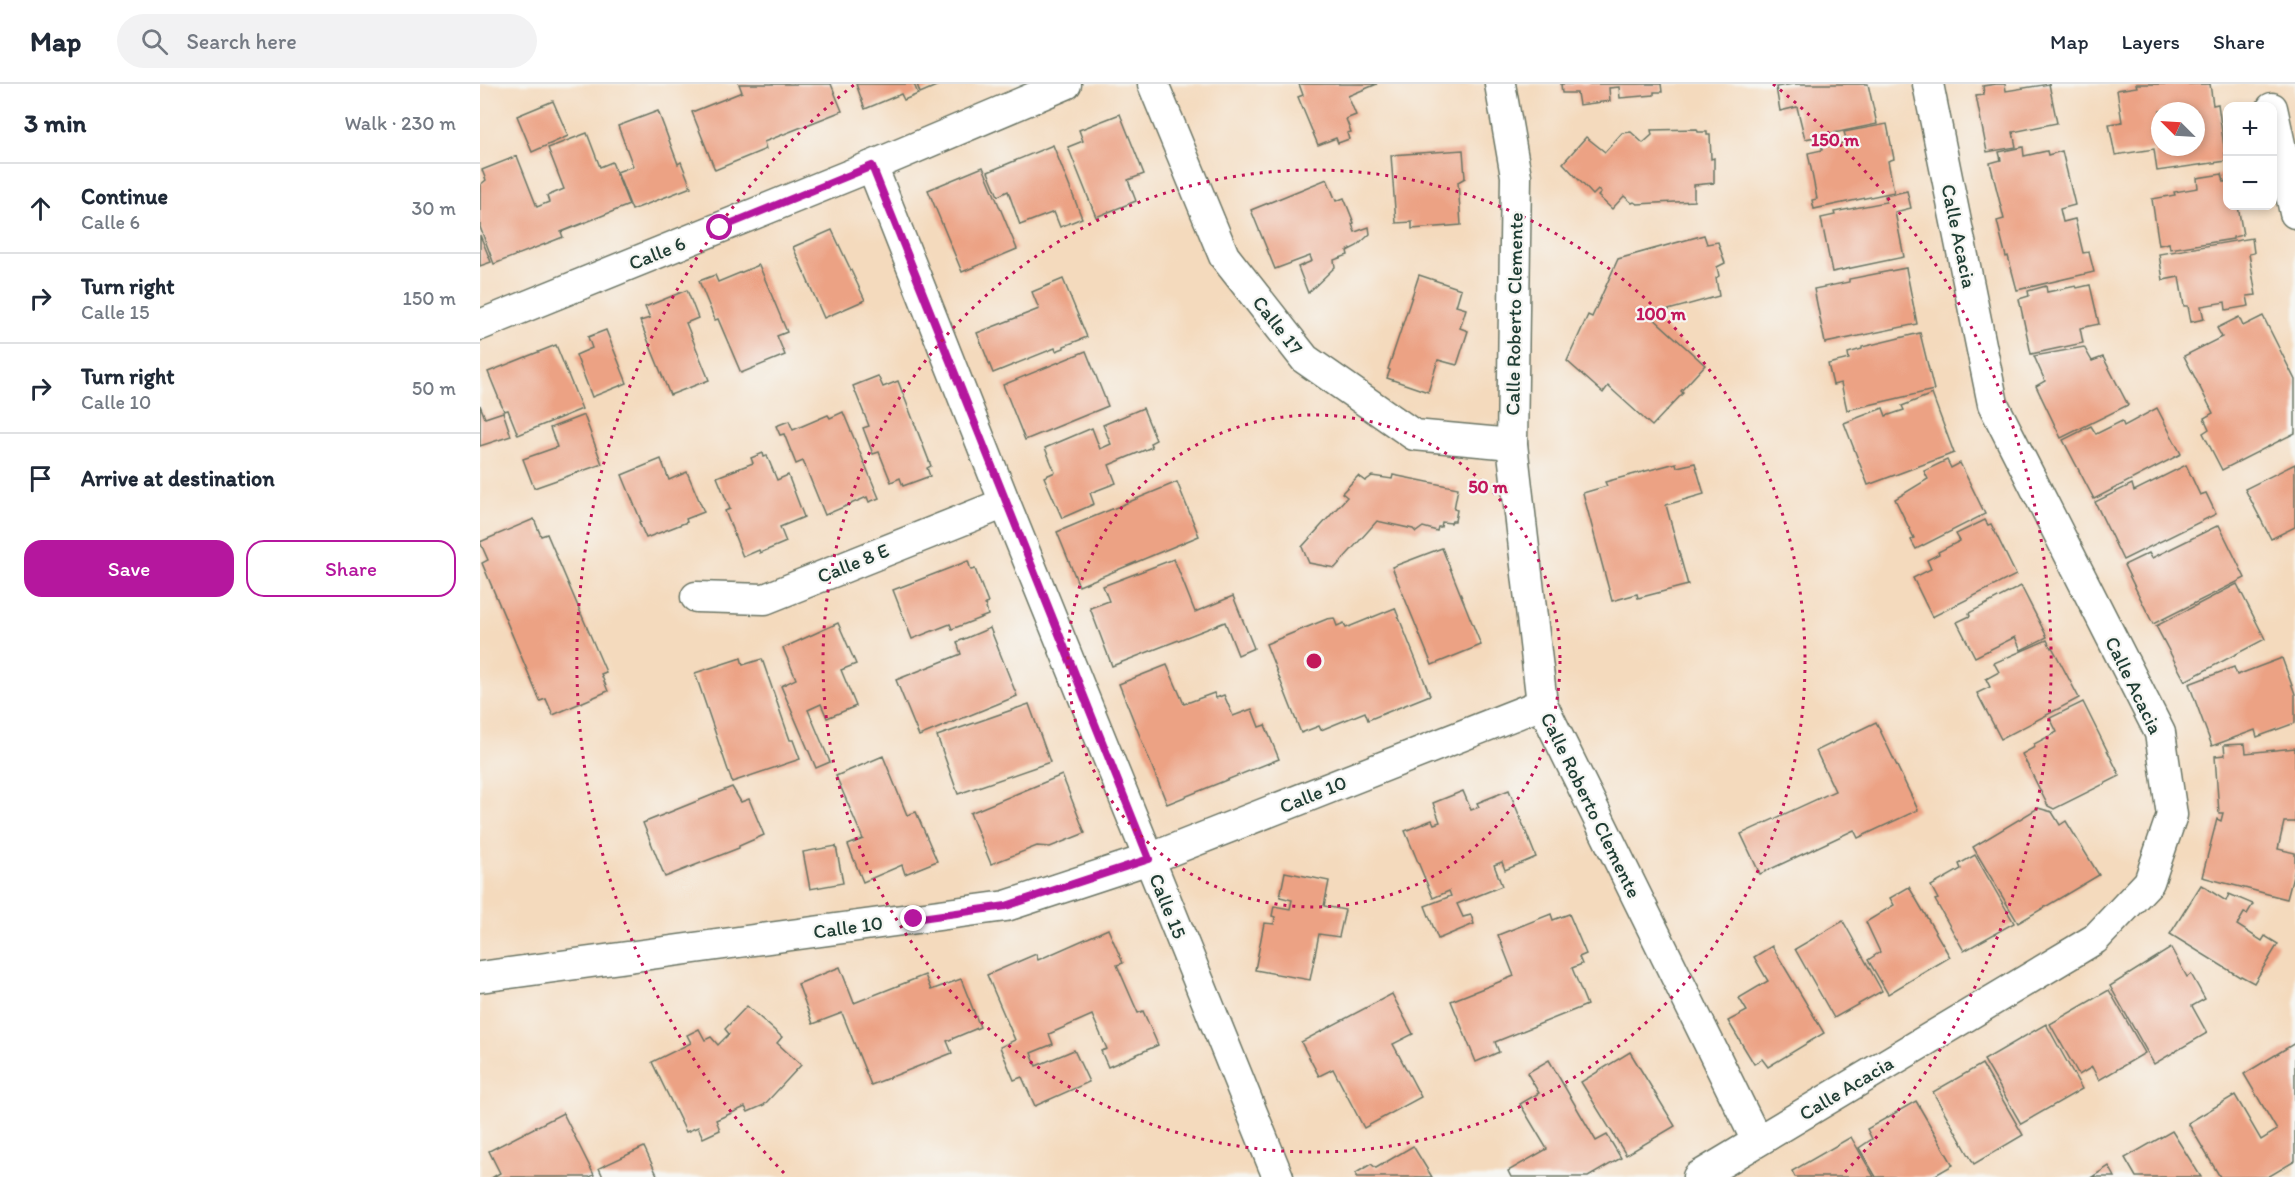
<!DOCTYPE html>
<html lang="en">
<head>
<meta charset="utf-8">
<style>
  :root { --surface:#fff; --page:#f2f2f3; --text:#1f2937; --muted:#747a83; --line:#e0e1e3; --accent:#b5179e }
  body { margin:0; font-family:Itim,sans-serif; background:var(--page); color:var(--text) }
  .controls { position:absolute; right:18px; top:18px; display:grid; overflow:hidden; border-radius:12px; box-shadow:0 3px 9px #0003 }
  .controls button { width:54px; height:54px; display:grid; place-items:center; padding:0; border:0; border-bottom:2px solid var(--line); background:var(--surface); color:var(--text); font:30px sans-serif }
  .compass { position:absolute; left:1671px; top:18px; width:54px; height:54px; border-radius:50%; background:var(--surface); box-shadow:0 3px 9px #0003; rotate:294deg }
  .stop { position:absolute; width:18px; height:18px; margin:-14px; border:4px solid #b5179e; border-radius:50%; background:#fff }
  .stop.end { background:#b5179e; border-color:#fff; box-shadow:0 2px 6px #0008 }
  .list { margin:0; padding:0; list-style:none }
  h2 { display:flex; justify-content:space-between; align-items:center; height:78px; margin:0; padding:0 24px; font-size:26px }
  h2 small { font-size:20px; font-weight:400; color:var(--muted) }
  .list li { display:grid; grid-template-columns:39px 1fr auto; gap:18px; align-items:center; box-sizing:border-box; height:90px; padding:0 24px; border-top:2px solid var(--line) }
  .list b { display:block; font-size:22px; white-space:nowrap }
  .list p { margin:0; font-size:20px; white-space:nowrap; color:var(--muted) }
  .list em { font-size:20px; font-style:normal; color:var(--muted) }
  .actions { display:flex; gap:12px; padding:18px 24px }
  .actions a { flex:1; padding:14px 0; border:2px solid var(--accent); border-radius:18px; text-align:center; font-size:21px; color:var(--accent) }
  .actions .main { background:var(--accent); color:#fff }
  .icon { flex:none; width:33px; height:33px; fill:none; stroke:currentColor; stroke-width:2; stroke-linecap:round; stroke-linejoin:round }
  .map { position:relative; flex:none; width:1815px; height:1093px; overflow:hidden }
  header { display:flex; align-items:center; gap:36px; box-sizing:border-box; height:84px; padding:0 30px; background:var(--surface); border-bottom:2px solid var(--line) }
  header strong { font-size:28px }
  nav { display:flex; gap:33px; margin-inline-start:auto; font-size:21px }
  .search { width:420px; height:54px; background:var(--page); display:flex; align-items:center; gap:15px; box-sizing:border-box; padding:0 21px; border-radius:33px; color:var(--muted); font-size:22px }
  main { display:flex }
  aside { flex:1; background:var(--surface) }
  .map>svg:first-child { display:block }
  .building { fill:#eca284; fill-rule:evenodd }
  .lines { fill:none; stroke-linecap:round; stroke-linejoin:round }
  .minor-casing { stroke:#6a7464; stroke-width:33 }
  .minor { stroke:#fff; stroke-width:30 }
  .route { stroke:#b5179e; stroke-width:8 }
  .ring { fill:none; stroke:#c2185b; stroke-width:3; stroke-dasharray:3 6 }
  .labels { text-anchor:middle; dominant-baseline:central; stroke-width:4.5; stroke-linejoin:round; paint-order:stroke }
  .street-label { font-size:20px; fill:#1f3d34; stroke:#f6f6f2 }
  .centre { fill:#c2185b; stroke:#f6f6f2; stroke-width:3 }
  .ring-label { font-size:18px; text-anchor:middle; font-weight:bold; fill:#c2185b; stroke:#f6f6f2; stroke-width:4.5; stroke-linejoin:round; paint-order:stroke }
</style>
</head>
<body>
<header>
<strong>Map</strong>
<div class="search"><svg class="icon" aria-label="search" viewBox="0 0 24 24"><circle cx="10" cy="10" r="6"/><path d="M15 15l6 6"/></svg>Search here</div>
<nav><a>Map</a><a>Layers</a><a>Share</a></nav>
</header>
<main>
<aside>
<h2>3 min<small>Walk · 230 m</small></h2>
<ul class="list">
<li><svg class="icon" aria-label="ahead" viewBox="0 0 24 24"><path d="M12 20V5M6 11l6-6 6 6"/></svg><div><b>Continue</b><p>Calle 6</p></div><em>30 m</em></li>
<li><svg class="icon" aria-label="right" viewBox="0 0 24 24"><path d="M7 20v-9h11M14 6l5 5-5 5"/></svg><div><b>Turn right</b><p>Calle 15</p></div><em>150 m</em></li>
<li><svg class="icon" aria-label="right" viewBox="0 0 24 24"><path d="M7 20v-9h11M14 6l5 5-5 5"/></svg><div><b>Turn right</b><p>Calle 10</p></div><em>50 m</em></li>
<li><svg class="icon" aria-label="arrive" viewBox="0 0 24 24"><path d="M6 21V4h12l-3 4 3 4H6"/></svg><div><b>Arrive at destination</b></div></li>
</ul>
<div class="actions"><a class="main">Save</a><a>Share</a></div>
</aside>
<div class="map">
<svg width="1815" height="1093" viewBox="0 0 1815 1093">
  <rect width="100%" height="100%" fill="#f6f6f2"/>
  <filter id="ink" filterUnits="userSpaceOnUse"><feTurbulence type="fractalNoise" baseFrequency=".0167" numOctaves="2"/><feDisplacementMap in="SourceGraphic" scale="12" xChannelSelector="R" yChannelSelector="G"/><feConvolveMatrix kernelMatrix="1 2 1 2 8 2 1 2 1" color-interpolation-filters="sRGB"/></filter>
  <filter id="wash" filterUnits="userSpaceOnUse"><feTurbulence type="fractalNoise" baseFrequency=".008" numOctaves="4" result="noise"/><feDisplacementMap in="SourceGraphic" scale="24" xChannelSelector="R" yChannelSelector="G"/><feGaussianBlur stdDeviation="1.35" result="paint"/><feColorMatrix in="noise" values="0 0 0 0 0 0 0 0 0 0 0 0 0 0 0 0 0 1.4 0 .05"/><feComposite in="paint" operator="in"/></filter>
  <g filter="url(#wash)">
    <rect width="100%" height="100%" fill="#f4dabd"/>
    <g id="blocks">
      <g class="building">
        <polygon points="259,0 351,0 362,27 284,58 286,65 235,86 212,28 262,8"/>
        <polygon points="376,0 434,0 438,10 424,16 421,10 385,25"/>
        <polygon points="437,0 461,0 440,9"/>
        <polygon points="819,0 897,0 868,12 876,31 866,35 871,48 867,49 869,55 858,59 856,54 838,61 818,13 823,11"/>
        <polygon points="1081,0 1181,0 1182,8 1174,8 1174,11 1140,14 1139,3 1129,4 1130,17 1099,21 1097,9 1082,9"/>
        <polygon points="1313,0 1388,0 1397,40 1325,55 1317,23 1300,27 1296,3"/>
        <polygon points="1516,0 1525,0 1526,7 1569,0 1577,39 1533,48 1536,63 1507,68 1496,12 1504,11 1503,2"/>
        <path d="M1656,0H1730L1733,21L1738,20L1746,77L1677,87L1674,65L1635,71L1629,40L1642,38L1637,6L1657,3ZM1680,27H1716V63H1680Z"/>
        <polygon points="73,17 88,52 52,68 37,32"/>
        <polygon points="178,27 198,80 201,78 211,103 152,126 137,88 153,82 138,42"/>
        <polygon points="640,30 664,90 648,96 656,117 616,133 588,63 603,57 599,46"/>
        <polygon points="1407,40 1414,75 1408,77 1414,108 1334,125 1332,116 1337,115 1328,69 1342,66 1342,63 1367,58 1364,48"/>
        <polygon points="1217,45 1218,48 1227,48 1227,51 1230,51 1231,75 1234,74 1234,99 1214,101 1214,117 1157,120 1154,118 1152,119 1144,112 1132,125 1118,112 1121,109 1118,106 1113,111 1083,79 1106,53 1125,68 1142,49 1151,48 1163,59 1172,51 1171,46"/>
        <polygon points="107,49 120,83 132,78 149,121 81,148 83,153 14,180 0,143 0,101 6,96 2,86 37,72 57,123 69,118 67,112 84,105 68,64"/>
        <polygon points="573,61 602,134 580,143 574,128 540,141 528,107 518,112 508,88"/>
        <polygon points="1543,63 1544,72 1567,67 1568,71 1582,67 1595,121 1580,125 1583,138 1595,135 1603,169 1609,168 1614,188 1537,206 1528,172 1526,173 1517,137 1524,135 1510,79 1521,76 1519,68"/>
        <polygon points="983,66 985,94 978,98 981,141 932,145 932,138 916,139 911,71"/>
        <polygon points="503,83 537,165 482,188 448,106"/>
        <polygon points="1742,90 1744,98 1748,97 1748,122 1758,122 1763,151 1753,153 1753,155 1690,165 1689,159 1679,161 1672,115 1695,111 1694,108 1718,104 1717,94"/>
        <polygon points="847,95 856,117 864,114 874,139 872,140 875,148 889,143 890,150 877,162 867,167 868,171 854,176 855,183 828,209 818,183 832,177 830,172 795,185 771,126"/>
        <polygon points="1427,107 1431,124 1415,128 1424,173 1352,188 1341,134 1355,131 1354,128 1406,118 1405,112"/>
        <polygon points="352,146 385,216 344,234 313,163"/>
        <polygon points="0,151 11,178 0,182"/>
        <polygon points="1224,151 1227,160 1238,158 1245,179 1237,183 1239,192 1236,194 1239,212 1170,231 1225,281 1201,307 1203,309 1172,342 1128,302 1123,309 1087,277 1108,231 1112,233 1138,175"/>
        <polygon points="1772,154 1774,169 1769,170 1776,211 1767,212 1769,222 1746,226 1745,218 1721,222 1724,235 1711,238 1708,222 1704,222 1699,193 1683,196 1679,170"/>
        <polygon points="279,181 307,248 297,252 305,271 261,289 238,235 235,236 219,197 235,191 238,198"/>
        <polygon points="1426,184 1437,240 1345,259 1334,205 1369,198 1369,195"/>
        <polygon points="939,191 981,205 976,222 986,225 980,244 988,247 977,281 958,276 948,308 907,294 910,286 908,285"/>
        <polygon points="583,195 607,253 584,262 584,264 576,267 575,264 513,289 497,249 559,225 552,208"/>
        <polygon points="1610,201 1619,240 1600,244 1603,259 1551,270 1539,215 1549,212 1548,207 1566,202 1567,208 1596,202 1597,204"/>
        <polygon points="207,206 218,234 206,239 229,296 190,311 160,237 170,234 165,223"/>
        <polygon points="1783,232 1815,296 1815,349 1742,386 1723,349 1729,345 1724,334 1733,329 1704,272 1742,253 1737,244 1759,233 1763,242"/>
        <polygon points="126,246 147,299 112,313 96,271 112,264 108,253"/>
        <polygon points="1440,249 1454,306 1367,326 1361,299 1353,301 1348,280 1369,275 1368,269 1382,265 1382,263"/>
        <polygon points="76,261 102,325 38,351 28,326 24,327 8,288"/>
        <polygon points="1604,263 1612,277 1623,273 1648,321 1581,354 1556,302 1565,297 1554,272"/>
        <polygon points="606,267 628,322 545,356 523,301"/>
        <polygon points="398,292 403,303 418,297 451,382 447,384 450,392 423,402 420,394 411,398 399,368 393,370 383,344 389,342 373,302"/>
        <polygon points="1452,310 1474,369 1388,401 1364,339 1403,324 1406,332 1424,326 1422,322"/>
        <polygon points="0,321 5,334 23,328 31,352 0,362"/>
        <polygon points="663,324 676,356 670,359 672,363 629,381 636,399 610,409 614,420 582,434 564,393 575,388 565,364 612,344 620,365 631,360 623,341"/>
        <polygon points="1677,324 1701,370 1614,415 1583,356 1611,342 1616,350 1642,337 1644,342"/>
        <polygon points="363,328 399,414 389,418 387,413 345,431 323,377 316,380 304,350 300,351 296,342 309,337 313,346 348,331 350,334"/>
        <polygon points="104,331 122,380 54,404 43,375 77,363 70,344"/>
        <polygon points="283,369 284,373 287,372 297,396 308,391 324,433 300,443 306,458 280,469 279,466 263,473 245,427 250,425 237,393 273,379 271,374"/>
        <polygon points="181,375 189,396 207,388 224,428 206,435 207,438 166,454 159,438 161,437 142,391"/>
        <polygon points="1467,376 1471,384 1480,379 1505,430 1436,465 1431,456 1434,454 1415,415 1448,395 1444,387"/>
        <polygon points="1196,379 1197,383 1215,379 1224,410 1186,421 1208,501 1158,514 1157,510 1132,517 1103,409 1127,402 1125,398"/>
        <polygon points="1815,380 1815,443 1791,455 1765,405"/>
        <polygon points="1706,381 1720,411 1726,409 1736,430 1643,476 1615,418 1652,400 1654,407"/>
        <polygon points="913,391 978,404 974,425 977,426 975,437 972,437 971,439 962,438 961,443 958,443 957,447 943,443 936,448 933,445 897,437 855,484 829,479 822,463 867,413 862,409 878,392 885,397 892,392 912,395"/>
        <polygon points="697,398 719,452 599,502 577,448"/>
        <polygon points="54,435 61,452 67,450 126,588 121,590 128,607 73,631 66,615 60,617 2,479 8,476 0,458"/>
        <polygon points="1505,436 1508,441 1511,440 1536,491 1452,533 1433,494 1451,485 1447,476 1459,470 1458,468 1480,457 1476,450"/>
        <polygon points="1739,441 1765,494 1673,540 1644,481 1669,469 1672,474"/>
        <polygon points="962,464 1001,561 952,581 912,483"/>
        <polygon points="694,475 715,528 753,512 774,564 758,571 745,538 632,582 610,524 629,517 623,502"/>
        <polygon points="488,477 491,486 495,485 508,519 505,520 508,531 472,545 470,540 432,555 413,506"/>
        <polygon points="1757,500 1785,555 1705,597 1676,542"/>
        <polygon points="1541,502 1567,553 1541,566 1535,553 1495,573 1477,538 1490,532 1489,529"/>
        <polygon points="915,524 950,611 888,636 885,628 841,646 839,642 821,649 786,560 847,535 854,534 857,542 864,539 866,544"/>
        <polygon points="358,539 376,580 361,586 376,622 347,634 341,620 328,626 350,678 336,684 301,602 316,595 303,564"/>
        <polygon points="510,544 537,612 439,652 416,596 481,570 477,558"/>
        <polygon points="1567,556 1571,564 1572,563 1599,614 1521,655 1497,609 1510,603 1506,595 1519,588 1514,579"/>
        <polygon points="261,574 263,581 282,575 310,656 313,656 320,675 252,698 215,589"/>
        <polygon points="1802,574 1815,610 1815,639 1777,653 1775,646 1732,662 1709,600 1754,583 1757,591"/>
        <polygon points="687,581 704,620 734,609 736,614 744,611 753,632 772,625 779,643 785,641 799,675 687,720 639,600"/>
        <polygon points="1603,618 1640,692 1574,725 1568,722 1542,670 1555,663 1554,660 1577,648 1570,634"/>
        <polygon points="549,620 570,678 478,710 457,652"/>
        <polygon points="1396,638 1438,726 1378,754 1374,746 1280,790 1261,750 1355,707 1336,667"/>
        <polygon points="1765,660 1766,669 1815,664 1815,738 1804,738 1798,765 1815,769 1815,785 1807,815 1722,793 1737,735 1741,737 1743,729 1739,729 1735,672 1745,671 1744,661"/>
        <polygon points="403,672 427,731 436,728 457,777 425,790 422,781 383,798 368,761 383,755 356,692"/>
        <polygon points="582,691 605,749 570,763 557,762 511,780 490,729"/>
        <polygon points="252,703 261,718 269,715 284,751 259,762 259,764 185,793 163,739"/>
        <polygon points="1029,706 1056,773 1025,786 1022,778 1014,781 1022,802 977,820 983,833 991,831 994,840 958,855 945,822 971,812 969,807 953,814 925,747 952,736 954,740 960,738 953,719 983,707 991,726 999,723 997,719"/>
        <polygon points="1558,724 1572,728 1580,741 1586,737 1619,791 1538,839 1493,763"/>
        <polygon points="356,762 363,799 330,805 323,768"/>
        <polygon points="1495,771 1534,839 1484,867 1455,816 1458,815 1451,802 1481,785 1479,780"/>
        <polygon points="805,788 849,797 844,822 865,826 859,853 839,850 830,896 775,886 784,839 794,840 795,833 792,832 794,822 810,825 812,816 800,813"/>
        <polygon points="1721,801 1746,817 1749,810 1773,820 1767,830 1764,829 1757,841 1782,857 1785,852 1798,860 1774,899 1761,892 1760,893 1690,850"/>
        <polygon points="1429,803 1470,873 1408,910 1388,876 1400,868 1386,838 1414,821 1410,814"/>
        <polygon points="1071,830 1073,836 1089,830 1106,870 1099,873 1102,880 1092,884 1107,921 1015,958 1019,968 996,978 971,917 1034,892 1018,851"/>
        <polygon points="1363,837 1402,907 1354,934 1315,865"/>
        <polygon points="628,845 643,879 637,881 658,929 663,927 678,961 628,983 621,967 627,965 612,931 569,950 573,960 551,969 556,982 594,966 609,998 555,1022 542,993 534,996 520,963 535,956 507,891 556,870 558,876"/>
        <polygon points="1292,862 1344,949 1288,983 1282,975 1274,980 1248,937 1267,927 1259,914 1288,897 1274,873"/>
        <polygon points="1691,864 1707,893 1711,890 1725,915 1712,922 1727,949 1674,980 1630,902"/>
        <polygon points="360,883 374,919 445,891 451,906 481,895 500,943 467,957 472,969 391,1001 362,929 333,940 318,900"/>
        <polygon points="1629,906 1665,969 1619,996 1612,983 1599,991 1570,940"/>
        <polygon points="912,910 933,950 913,960 941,1013 884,1044 853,985 839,992 821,958"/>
        <polygon points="267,922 302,953 297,959 321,981 284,1021 268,1028 265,1023 236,1036 240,1046 223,1054 218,1043 206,1048 172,978 211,959 207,951 219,945 225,956 231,953 238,961 249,950 245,945"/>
        <polygon points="1566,940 1602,1005 1541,1040 1504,976"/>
        <polygon points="1815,959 1815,1077 1788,1093 1740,1093 1708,1039 1755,1011 1781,1056 1797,1046 1764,990"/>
        <polygon points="1150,968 1195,1042 1146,1071 1101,998"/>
        <polygon points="1069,976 1116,1057 1127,1051 1141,1074 1108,1093 1031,1093 1028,1087 1067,1065 1040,1020 1059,1009 1047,989"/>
        <polygon points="1502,980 1543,1051 1494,1080 1453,1008"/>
        <polygon points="1436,1017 1473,1081 1452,1093 1396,1093 1379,1064 1392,1055 1387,1045"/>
        <polygon points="83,1029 114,1091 110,1093 13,1093 20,1089 9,1067"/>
        <polygon points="1692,1047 1721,1093 1656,1093 1645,1074"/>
        <polygon points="1371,1053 1394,1093 1315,1093 1312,1087"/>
        <polygon points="933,1062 952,1093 876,1093 876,1089 891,1080 896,1084"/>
        <polygon points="164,1063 178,1093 123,1093 119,1084"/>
        <polygon points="1629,1082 1635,1093 1612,1093"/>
      </g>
    </g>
  </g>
  <g filter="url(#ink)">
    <use href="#blocks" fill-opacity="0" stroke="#6a7464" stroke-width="1.5"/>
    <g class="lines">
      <g class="minor-casing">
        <g id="minor">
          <polyline points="673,0 744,172 825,275 934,351 1032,360"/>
          <polyline points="1020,0 1036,92 1032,360 1062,620 1277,1057"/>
          <polyline points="1792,24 1815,129"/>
          <polyline points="392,82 525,419 798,1093"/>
          <polyline points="0,241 392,82 586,0"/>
          <polyline points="216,513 285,515 525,419"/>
          <polyline points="0,893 526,822 669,775 1062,620"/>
          <polyline points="1218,1093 1615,855 1669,798 1692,731 1680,649 1513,320 1448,0"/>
        </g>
      </g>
      <use href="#minor" class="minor"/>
    </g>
  </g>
  <g class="lines" filter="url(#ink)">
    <polyline class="route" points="240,144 392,82 669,775 526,822 434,835"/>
  </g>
  <g class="ring">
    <circle cx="834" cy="577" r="246"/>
    <circle cx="834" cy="577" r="491"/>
    <path d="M304 1089A737 737 0 0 1 375 0M1293 0A737 737 0 0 1 1364 1089"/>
  </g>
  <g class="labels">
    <g class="street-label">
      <text transform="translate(1479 152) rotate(78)">Calle Acacia</text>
      <text transform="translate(177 169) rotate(-22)">Calle 6</text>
      <text transform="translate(1034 230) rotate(-89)">Calle Roberto Clemente</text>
      <text transform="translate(798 241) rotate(52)">Calle 17</text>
      <text transform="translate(373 479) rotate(-22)">Calle 8 E</text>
      <text transform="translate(1654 601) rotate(64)">Calle Acacia</text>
      <text transform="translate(833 710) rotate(-22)">Calle 10</text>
      <text transform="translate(1111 721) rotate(64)">Calle Roberto Clemente</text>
      <text transform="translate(688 822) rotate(68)">Calle 15</text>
      <text transform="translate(368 843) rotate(-8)">Calle 10</text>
      <text transform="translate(1366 1004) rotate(-31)">Calle Acacia</text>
    </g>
  </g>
  <circle cx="834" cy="577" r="9" class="centre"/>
  <g class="ring-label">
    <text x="1355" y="62">150 m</text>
    <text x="1181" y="236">100 m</text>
    <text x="1008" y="409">50 m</text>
  </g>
</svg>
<div class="controls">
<button>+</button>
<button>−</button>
</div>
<svg class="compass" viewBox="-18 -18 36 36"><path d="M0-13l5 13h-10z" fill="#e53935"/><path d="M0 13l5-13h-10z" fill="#747a83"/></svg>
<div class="stop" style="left:240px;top:144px"></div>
<div class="stop end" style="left:434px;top:835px"></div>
</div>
</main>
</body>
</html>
